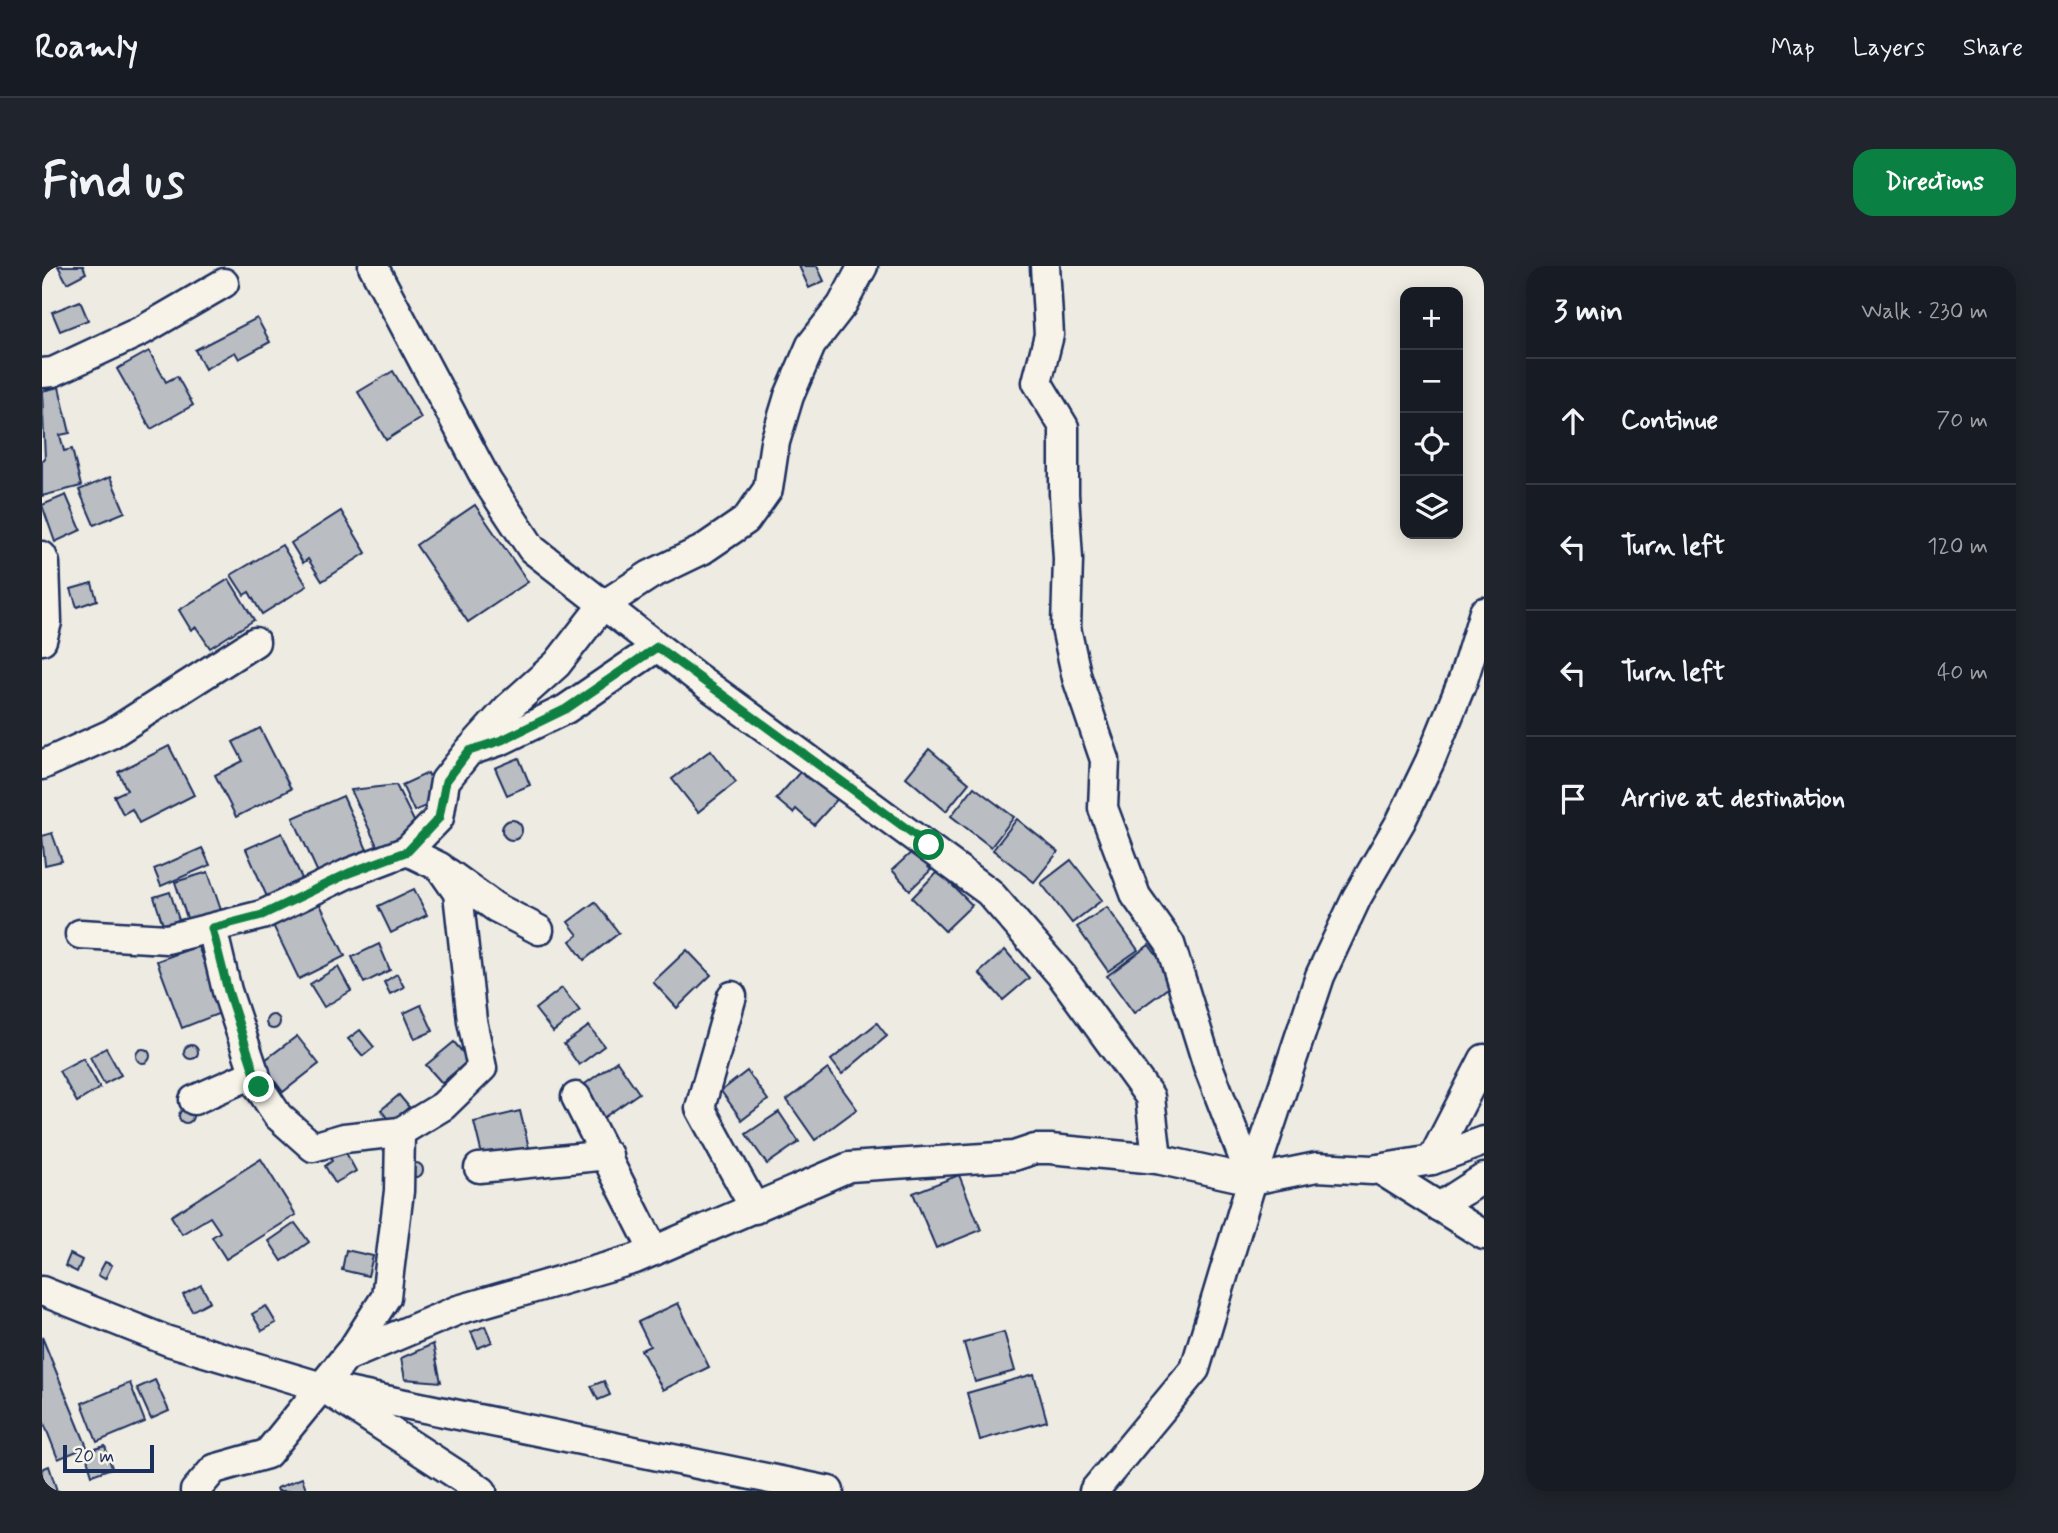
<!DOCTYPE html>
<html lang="en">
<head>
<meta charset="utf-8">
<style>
  :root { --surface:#171b24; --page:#20242c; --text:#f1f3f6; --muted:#9ea1a6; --line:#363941; --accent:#0b8043 }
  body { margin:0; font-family:Mynerve,sans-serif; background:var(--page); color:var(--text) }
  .controls { position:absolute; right:21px; top:21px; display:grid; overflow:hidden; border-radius:14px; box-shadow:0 4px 18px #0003 }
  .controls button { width:63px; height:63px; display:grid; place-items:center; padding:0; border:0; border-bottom:2px solid var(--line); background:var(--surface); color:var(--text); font:35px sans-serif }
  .scale { position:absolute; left:21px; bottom:18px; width:91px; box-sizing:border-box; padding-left:7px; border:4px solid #1b2f5e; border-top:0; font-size:19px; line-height:24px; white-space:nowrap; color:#1b2f5e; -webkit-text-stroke:5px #f7f3e8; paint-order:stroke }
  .stop { position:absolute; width:21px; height:21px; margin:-16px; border:5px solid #0b8043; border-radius:50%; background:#fff }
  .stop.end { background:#0b8043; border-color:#fff; box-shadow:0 2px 7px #0008 }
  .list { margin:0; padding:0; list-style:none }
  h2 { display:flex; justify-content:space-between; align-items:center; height:91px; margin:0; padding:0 28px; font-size:30px }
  h2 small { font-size:23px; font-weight:400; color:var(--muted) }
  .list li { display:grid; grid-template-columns:46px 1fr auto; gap:21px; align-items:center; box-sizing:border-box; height:126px; padding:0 28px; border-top:2px solid var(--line) }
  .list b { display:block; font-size:26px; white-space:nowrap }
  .list em { font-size:23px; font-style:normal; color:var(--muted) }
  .icon { flex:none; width:38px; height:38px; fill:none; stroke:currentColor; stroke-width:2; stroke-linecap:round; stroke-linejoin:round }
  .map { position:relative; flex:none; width:1442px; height:1225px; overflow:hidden; border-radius:21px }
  header { display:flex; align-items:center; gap:42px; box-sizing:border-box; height:98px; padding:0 35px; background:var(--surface); border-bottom:2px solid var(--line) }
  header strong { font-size:33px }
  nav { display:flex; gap:38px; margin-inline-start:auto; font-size:24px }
  .intro { display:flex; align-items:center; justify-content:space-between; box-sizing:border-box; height:168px; padding:0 42px }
  h1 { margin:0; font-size:49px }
  .button { padding:18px 32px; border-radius:21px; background:var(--accent); color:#fff; font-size:24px; font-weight:700 }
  main { display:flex; gap:42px; padding:0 42px }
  aside { flex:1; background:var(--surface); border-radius:21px; box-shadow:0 4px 18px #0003 }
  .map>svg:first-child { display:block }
  .building { fill:#babdc2; stroke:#1b2f5e; stroke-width:2 }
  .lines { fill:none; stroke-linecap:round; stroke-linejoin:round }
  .street-casing { stroke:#1b2f5e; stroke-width:33 }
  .street { stroke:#f7f3e8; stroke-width:28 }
  .route { stroke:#0b8043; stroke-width:9 }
</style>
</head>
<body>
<header>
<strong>Roamly</strong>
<nav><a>Map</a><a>Layers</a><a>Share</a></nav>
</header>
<div class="intro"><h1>Find us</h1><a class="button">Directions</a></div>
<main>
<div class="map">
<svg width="1442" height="1225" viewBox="0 0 1442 1225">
  <rect width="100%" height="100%" fill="#eeebe2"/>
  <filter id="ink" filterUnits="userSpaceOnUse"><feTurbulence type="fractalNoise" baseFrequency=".0143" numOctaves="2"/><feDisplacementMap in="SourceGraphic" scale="14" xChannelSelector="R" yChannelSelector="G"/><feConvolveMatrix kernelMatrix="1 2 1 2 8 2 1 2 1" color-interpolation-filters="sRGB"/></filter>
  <g filter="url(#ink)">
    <g class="building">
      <polygon points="16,0 41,0 44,7 25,17"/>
      <polygon points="757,0 775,0 782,15 767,22"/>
      <polygon points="38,35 46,54 18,65 10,46"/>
      <polygon points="215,52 228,76 197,93 193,86 163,103 153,84"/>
      <polygon points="107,85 124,116 135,110 151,139 109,163 75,103"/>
      <polygon points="351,105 379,152 344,174 316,126"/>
      <polygon points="17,121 28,167 18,169 22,185 30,183 39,220 0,230 0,194 3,193 0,125"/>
      <polygon points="68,211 83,246 52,259 37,224"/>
      <polygon points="24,229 39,264 13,276 0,239"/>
      <polygon points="433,239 486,316 426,356 374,279"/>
      <polygon points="299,245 324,287 280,315 266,293 261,297 249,277"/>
      <polygon points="240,279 265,320 220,348 207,326 202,329 189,309"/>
      <polygon points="187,313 212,354 168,382 154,361 149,364 137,344"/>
      <polygon points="50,317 55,334 35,341 29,323"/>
      <polygon points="218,462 249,523 194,551 173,509 201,495 191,476"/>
      <polygon points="127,480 152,529 97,557 90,543 81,548 72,530 85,524 76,506"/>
      <polygon points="887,483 927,517 904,545 864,511"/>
      <polygon points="669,484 694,516 656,546 630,513"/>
      <polygon points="477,492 488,519 465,529 453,502"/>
      <polygon points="766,497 800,528 772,559 754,543 751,547 734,533"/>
      <polygon points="386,507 398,534 372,545 360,519"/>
      <polygon points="354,519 376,563 336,582 309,524"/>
      <polygon points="932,521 972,551 949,581 909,550"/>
      <polygon points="301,530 326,586 276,607 251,552"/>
      <polygon points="975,553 1016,586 992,616 951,584"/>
      <circle cx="470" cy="564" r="10"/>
      <polygon points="10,567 20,595 3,599 0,570"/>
      <polygon points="240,567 261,615 225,631 204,583"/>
      <polygon points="160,582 168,599 119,620 112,603"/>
      <polygon points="872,584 889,604 868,624 850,604"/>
      <polygon points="1029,594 1060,634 1030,657 999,617"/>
      <polygon points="896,605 930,639 903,665 870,632"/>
      <polygon points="166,606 180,647 147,658 133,616"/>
      <polygon points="372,623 385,649 349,667 336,640"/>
      <polygon points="128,626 137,654 121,659 112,631"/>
      <polygon points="274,630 303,690 257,713 228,653"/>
      <polygon points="553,636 577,667 542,694 528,675 536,669 526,656"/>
      <polygon points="1065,641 1096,684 1066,705 1035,661"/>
      <polygon points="337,678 348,704 322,717 310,691"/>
      <polygon points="1107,679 1134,716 1092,747 1065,710"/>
      <polygon points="156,680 181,746 140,762 115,695"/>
      <polygon points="645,684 669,709 635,742 611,716"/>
      <polygon points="963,684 987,712 961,734 937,707"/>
      <polygon points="296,701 309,725 282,741 268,718"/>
      <polygon points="355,708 362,721 348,728 342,716"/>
      <polygon points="520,722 538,745 511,766 493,743"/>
      <polygon points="379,739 391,765 373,773 362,747"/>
      <circle cx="231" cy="756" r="7"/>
      <polygon points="835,757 845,770 800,808 789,794"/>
      <polygon points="547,760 562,780 537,799 522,778"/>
      <polygon points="318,764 332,781 321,790 306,773"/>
      <polygon points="255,770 277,798 241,826 219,797"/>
      <polygon points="412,776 427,794 400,817 384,799"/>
      <circle cx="149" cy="786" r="7"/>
      <polygon points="64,782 79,809 62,818 48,791"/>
      <circle cx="101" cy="790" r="7"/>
      <polygon points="41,792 58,822 35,836 17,805"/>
      <polygon points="575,795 597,827 558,854 536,823"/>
      <polygon points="786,803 815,843 773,874 745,834"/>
      <polygon points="705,805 726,834 700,854 679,825"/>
      <polygon points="357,829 367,841 349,857 339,844"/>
      <circle cx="144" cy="850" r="7"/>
      <polygon points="478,845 487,882 441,893 432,856"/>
      <polygon points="737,846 757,876 725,898 704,868"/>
      <polygon points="302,883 314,905 293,917 283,900 290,895 288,891"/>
      <polygon points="219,893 254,949 184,993 170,971 178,966 168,951 140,968 129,950"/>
      <circle cx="374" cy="904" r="7"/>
      <polygon points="917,909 939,964 894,982 871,927"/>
      <polygon points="253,957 267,976 240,995 227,975"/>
      <polygon points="304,984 331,990 326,1010 300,1004"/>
      <polygon points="28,988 40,994 35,1006 23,1000"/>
      <polygon points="63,996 70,999 63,1013 56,1009"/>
      <polygon points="159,1019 168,1035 150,1045 141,1029"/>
      <polygon points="636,1037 667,1101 621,1124 599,1084 608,1080 596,1056"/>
      <polygon points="224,1040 234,1057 220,1065 210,1048"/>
      <polygon points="443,1060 450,1076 436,1082 429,1066"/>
      <polygon points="962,1066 973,1105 933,1116 922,1077"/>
      <polygon points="0,1071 45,1181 16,1193 0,1152"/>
      <polygon points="391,1078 399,1116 363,1113 359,1092"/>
      <polygon points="992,1108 1005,1155 938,1174 925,1127"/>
      <polygon points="113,1114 127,1145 109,1153 95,1122"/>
      <polygon points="562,1115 568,1129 556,1134 549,1120"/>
      <polygon points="88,1117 103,1156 55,1176 40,1137"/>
      <polygon points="63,1180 70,1202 50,1209 43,1186"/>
      <polygon points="7,1200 15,1225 0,1225 0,1203"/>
      <polygon points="260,1212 265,1225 236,1225 235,1222"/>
    </g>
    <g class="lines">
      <g class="street-casing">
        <g id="street">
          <polyline points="331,0 445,215 490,283 653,410 947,626 1020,710 1108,831 1115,893"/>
          <polyline points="1003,0 1007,69 995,116 1022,161 1022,228 1026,293 1024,362 1035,412 1063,494 1061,542 1094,630 1128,678 1166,800 1210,914"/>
          <polyline points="0,107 11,106 101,64 182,17"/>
          <polyline points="0,290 3,297 5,356 0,374"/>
          <polyline points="427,485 466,442 515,398 560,340 608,309 660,284 704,254 726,223 733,176 747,130 769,79 800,39 821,0"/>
          <polyline points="0,499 69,468 213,376"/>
          <polyline points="365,585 397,552 403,515 427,485 460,474 524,443 615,381"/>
          <polyline points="406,607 453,641 497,664"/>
          <polyline points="38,668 125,673 220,649 307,607 365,585 398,601 416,627 430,755 440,802 401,840 358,866 302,872 271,881 236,850 217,821 185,725 170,662"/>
          <polyline points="690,730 658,842 713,943"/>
          <polyline points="534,831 612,985"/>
          <polyline points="152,834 213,807"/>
          <polyline points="1390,894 1442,793"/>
          <polyline points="437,902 566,889"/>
          <polyline points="1337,903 1442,969"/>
          <polyline points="1397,941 1442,912"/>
          <polyline points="0,1025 126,1075 280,1121 787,1225"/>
          <polyline points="304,1091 416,1044 593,993 807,901 972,890 993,883 1008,883 1115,893 1210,914 1275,901 1330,904 1390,894 1442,875"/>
          <polyline points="291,1128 440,1225"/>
          <polyline points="153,1225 172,1203 225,1188 312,1081 344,1031 357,925 358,866"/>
          <polyline points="1052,1225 1153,1103 1210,914 1278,710 1315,631 1359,555 1388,495 1421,414 1442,346"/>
        </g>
      </g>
      <use href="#street" class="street"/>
    </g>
  </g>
  <g class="lines" filter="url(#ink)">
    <polyline class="route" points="217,821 186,725 170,662 220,649 307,607 366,585 397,552 404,515 427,485 460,474 524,443 615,381 887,579"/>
  </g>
</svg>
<div class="controls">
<button>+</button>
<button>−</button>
<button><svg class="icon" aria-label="locate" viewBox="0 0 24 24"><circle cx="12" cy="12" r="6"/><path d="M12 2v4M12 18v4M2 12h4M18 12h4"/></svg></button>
<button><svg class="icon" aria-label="layers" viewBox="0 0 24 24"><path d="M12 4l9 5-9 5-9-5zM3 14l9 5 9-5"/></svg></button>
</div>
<div class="scale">20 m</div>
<div class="stop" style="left:887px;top:579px"></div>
<div class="stop end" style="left:217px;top:821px"></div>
</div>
<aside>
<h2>3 min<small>Walk · 230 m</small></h2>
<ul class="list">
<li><svg class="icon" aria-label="ahead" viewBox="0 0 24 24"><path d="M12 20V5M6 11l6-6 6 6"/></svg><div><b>Continue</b></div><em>70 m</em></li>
<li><svg class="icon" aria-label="left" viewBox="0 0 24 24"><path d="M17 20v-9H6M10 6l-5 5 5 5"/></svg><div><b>Turn left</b></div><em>120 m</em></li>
<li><svg class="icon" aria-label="left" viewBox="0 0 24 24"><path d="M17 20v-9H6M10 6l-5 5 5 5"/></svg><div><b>Turn left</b></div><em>40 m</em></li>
<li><svg class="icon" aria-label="arrive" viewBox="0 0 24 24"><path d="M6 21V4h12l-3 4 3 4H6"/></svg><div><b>Arrive at destination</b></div></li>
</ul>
</aside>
</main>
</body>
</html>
